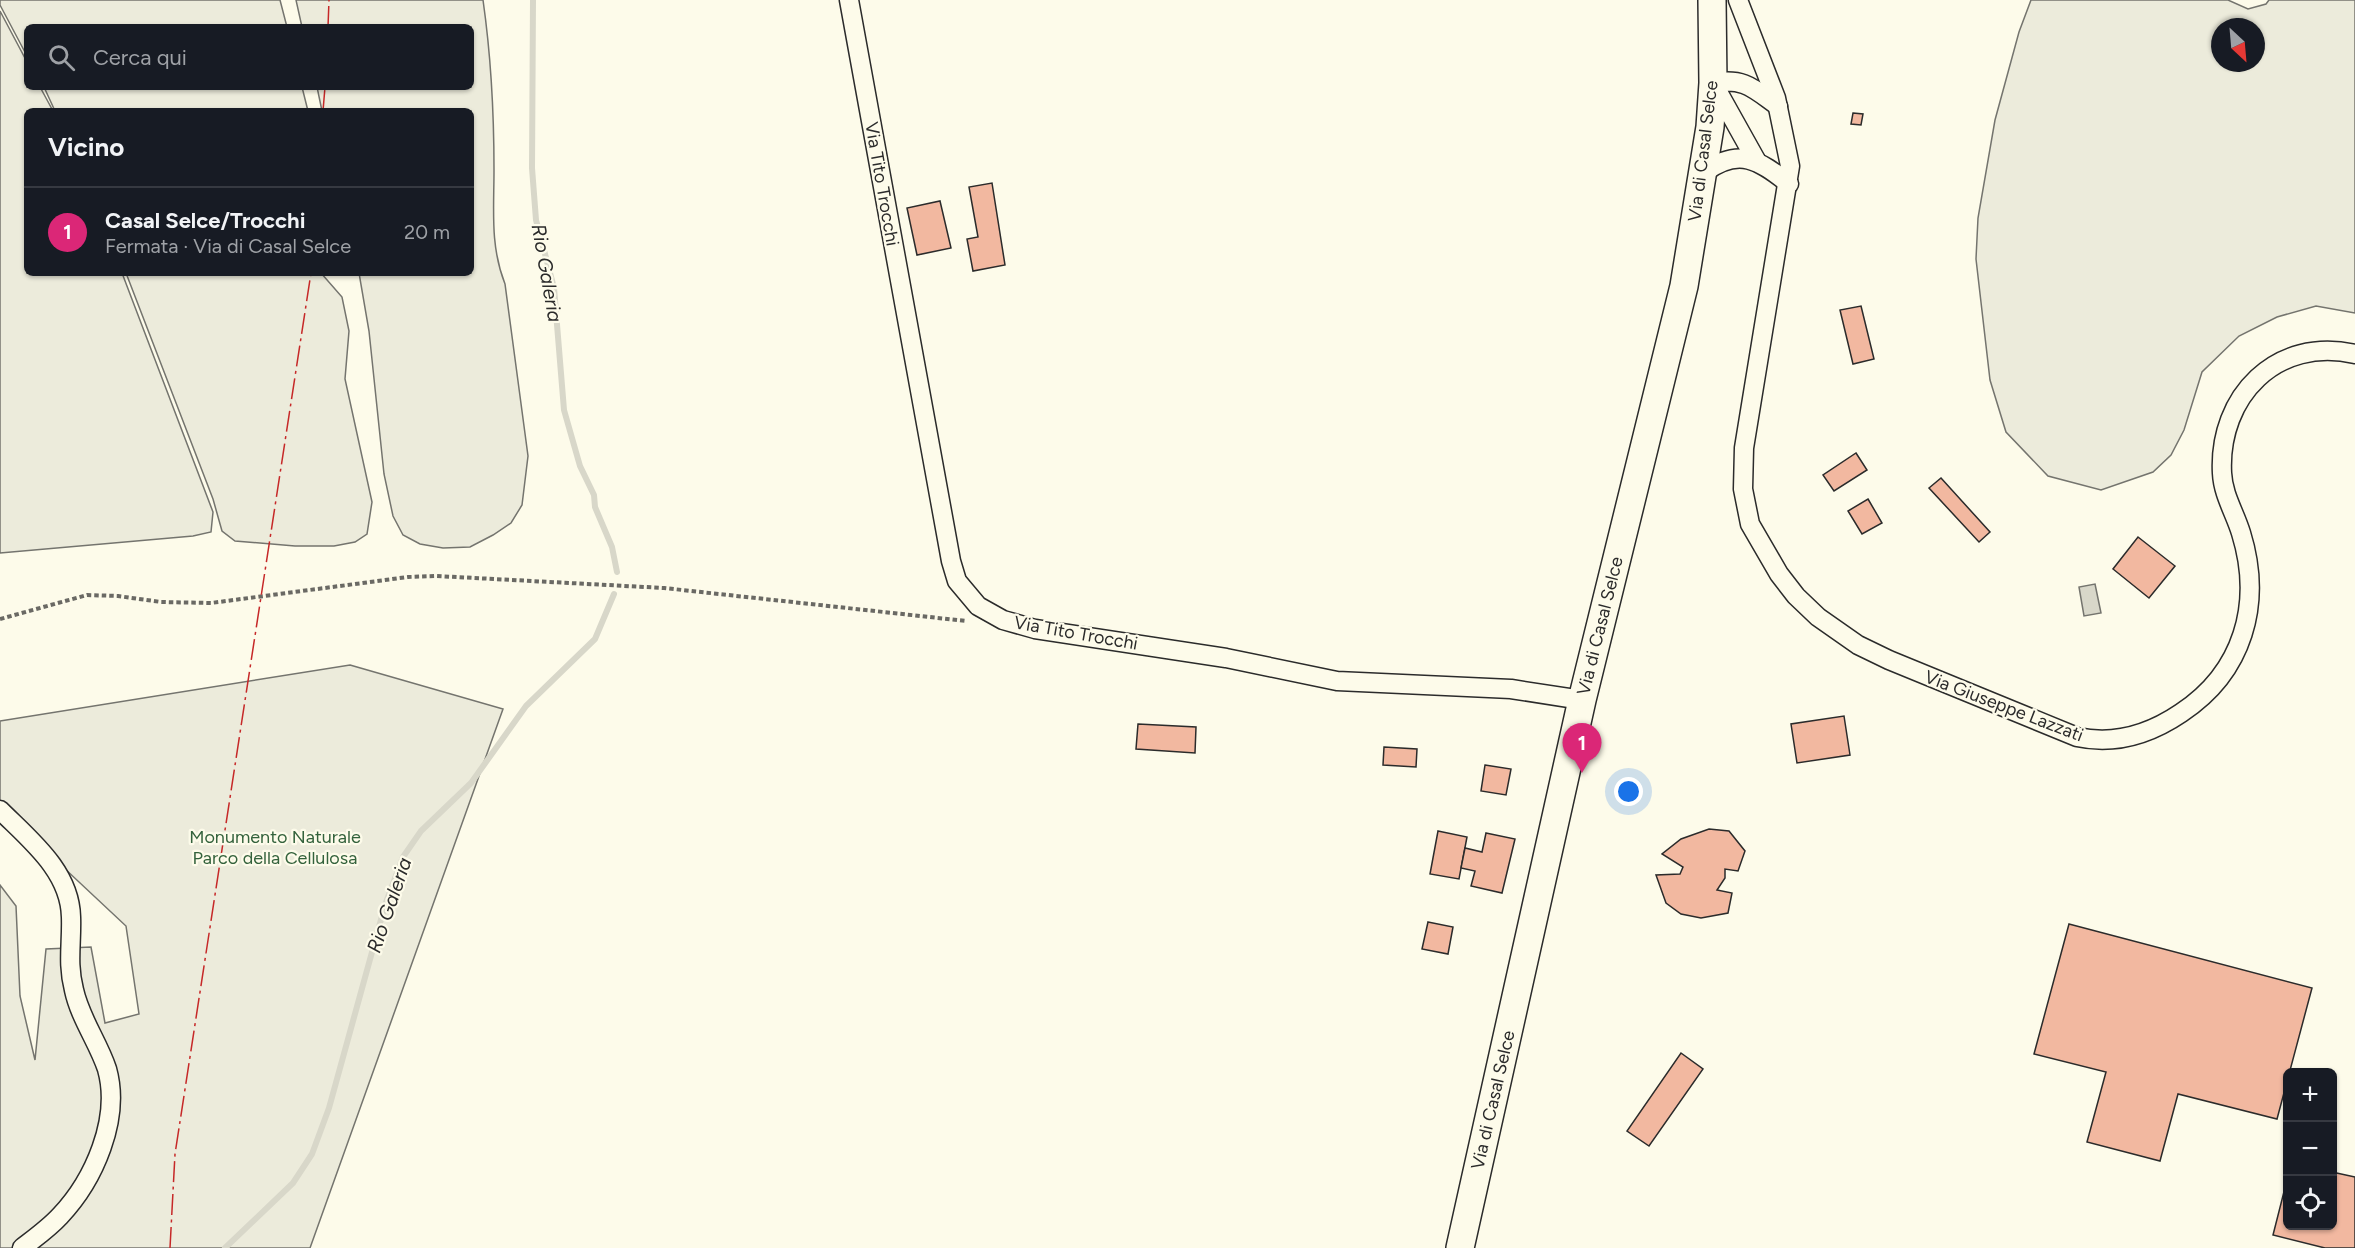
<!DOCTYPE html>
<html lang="it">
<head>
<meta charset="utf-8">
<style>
  :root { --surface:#171b24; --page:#242831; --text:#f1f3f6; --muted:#9ea1a6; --line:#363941; --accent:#db2777 }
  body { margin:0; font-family:Figtree,sans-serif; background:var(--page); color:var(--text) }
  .controls { position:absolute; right:18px; bottom:18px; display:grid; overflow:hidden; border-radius:9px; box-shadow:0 2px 4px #0004 }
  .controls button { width:54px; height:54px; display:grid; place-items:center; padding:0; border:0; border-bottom:2px solid var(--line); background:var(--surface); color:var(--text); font:30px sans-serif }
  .compass { position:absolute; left:2211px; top:18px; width:54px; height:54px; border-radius:50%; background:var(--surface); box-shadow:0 2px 4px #0004; rotate:154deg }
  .you { position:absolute; left:1629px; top:792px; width:21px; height:21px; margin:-15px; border:4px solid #fff; border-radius:50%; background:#1a73e8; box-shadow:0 0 0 9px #1a73e833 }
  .badge { display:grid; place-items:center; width:39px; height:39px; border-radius:50%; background:var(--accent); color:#fff; font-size:20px; font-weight:700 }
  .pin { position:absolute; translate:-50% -50px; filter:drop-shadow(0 2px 3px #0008) }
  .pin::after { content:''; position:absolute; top:32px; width:21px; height:18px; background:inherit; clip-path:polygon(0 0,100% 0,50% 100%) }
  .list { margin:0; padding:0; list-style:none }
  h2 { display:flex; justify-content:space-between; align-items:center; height:78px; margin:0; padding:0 24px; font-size:26px }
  h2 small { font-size:20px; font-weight:400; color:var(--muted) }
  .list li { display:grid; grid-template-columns:39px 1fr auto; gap:18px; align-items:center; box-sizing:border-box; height:90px; padding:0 24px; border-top:2px solid var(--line) }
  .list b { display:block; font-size:22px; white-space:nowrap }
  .list p { margin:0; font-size:20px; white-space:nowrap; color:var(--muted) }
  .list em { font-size:20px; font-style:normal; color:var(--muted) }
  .icon { flex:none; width:33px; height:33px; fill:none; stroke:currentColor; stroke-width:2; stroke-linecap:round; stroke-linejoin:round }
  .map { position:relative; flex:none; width:2355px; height:1248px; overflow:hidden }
  .search { position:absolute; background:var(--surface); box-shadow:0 2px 4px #0004; left:24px; top:24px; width:450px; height:66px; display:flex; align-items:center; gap:15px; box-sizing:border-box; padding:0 21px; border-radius:9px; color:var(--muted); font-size:22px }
  .panel { position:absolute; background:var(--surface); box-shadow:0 2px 4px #0004; left:24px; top:108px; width:450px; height:168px; border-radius:9px }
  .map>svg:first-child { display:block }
  .green { fill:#ecebdb; stroke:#74746e; stroke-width:1.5; fill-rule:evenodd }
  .water { fill:#d8d7c9; stroke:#74746e; stroke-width:1.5 }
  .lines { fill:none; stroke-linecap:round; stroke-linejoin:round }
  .stream { stroke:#d8d7c9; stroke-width:6 }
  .building { fill:#f2b8a0; stroke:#2b2b2b; stroke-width:1.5 }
  .minor-casing { stroke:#2b2b2b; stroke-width:21 }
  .secondary-casing { stroke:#2b2b2b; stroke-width:30 }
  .path { stroke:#6a6964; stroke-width:4; stroke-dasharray:4.5 3; stroke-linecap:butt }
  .minor { stroke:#fdfbea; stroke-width:18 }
  .secondary { stroke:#fdfbea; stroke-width:27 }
  .power { stroke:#c62828; stroke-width:1.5; stroke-dasharray:21 4.5 3 4.5; stroke-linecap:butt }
  .labels { text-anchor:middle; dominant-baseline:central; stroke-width:4.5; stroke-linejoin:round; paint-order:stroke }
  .street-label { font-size:18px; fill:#2b2b2b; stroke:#fdfbea }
  .park-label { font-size:18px; fill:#34623c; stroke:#fdfbea }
  .water-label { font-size:20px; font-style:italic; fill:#2b2b2b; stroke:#fdfbea }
</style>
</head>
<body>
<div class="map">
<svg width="2355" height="1248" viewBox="0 0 2355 1248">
  <rect width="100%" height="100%" fill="#fdfbea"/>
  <g class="green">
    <polygon points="0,0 280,0 287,27 27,27 27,56 0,5"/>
    <path d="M296,0H483C491,56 494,114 494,170C494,210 490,246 505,284L528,456L522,505L511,523L493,535L470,547L443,548L420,544L403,535L393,516L384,474L369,331L359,273H471V111H322L317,87H471V27H302Z"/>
    <path d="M2031,0H2228L2248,9L2266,4L2269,0H2355V313L2316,306L2277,317L2239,336L2202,372L2184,430L2171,455L2153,472L2101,490L2048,476L2006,432L1990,380L1976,259L1978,218L1995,120L2019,32ZM2220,27H2256V63H2220Z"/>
    <polygon points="0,11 27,62 27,87 40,87 53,111 27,111 27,273 122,273 213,512 211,532 193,536 0,553"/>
    <polygon points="44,87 302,87 308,111 55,111"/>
    <polygon points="126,273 321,273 342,297 349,331 345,379 372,502 367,534 355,542 334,546 295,546 235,541 222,531 213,499"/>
    <polygon points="350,665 503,709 310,1248 0,1248 0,885 16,906 20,996 35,1060 46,949 91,947 105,1023 139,1014 126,926 0,808 0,721"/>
  </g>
  <polygon class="water" points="2095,584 2101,613 2084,616 2079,587"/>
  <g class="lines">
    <g class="stream">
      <polyline points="533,0 532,168 536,220 554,288 564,410 580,466 594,495 595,507 612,547 617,572"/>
      <polyline points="225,1248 293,1183 312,1154 329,1108 385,905 403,857 421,831 471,783 526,706 595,639 614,594"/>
    </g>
  </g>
  <g class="building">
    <polygon points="1853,113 1863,114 1861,125 1851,124"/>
    <polygon points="992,183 1005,265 973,271 967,239 978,237 969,187"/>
    <polygon points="940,201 951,248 917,255 907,208"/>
    <polygon points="1861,306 1874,359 1853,364 1840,310"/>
    <polygon points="1856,453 1867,470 1834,491 1823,475"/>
    <polygon points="1941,478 1990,532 1979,542 1929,488"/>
    <polygon points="1868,499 1882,523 1862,534 1848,511"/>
    <polygon points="2138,537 2175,566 2149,598 2113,569"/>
    <polygon points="1844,716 1850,755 1797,763 1791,724"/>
    <polygon points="1138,724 1196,727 1195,753 1136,749"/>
    <polygon points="1384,747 1417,749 1416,767 1383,765"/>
    <polygon points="1485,765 1511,769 1506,795 1481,791"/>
    <polygon points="1709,829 1729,831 1745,851 1738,871 1725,869 1725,878 1717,890 1732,893 1728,913 1701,918 1681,914 1666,903 1656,875 1680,874 1683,867 1662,854 1681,839"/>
    <polygon points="1438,831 1467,837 1459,879 1430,874"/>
    <polygon points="1486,833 1515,839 1502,893 1471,886 1475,871 1461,868 1465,848 1482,852"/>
    <polygon points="1428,922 1453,927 1448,954 1422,949"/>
    <polygon points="2069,924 2312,988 2277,1119 2178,1094 2160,1161 2087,1142 2106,1072 2034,1054"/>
    <polygon points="1681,1053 1703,1069 1649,1146 1627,1131"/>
    <polygon points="2332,1172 2355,1177 2355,1248 2325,1248 2273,1235 2288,1176 2288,1226 2332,1226"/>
  </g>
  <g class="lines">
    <g class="minor-casing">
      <g id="minor">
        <polyline points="849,0 951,561 957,581 978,606 1003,620 1035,629 1226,658 1337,681 1511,689 1582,700"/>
        <path d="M1738,0L1776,98L1790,166L1744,448L1743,489L1750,524L1779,574L1796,596L1818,617L1858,645L1889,660L2077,737C2114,745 2150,734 2181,713C2243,672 2263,604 2241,533C2235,513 2223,495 2222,473C2218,396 2277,336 2355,354"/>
        <path d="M1756,160L1713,83C1744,77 1754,89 1778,106"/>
        <path d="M1705,172C1739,147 1759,160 1789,184"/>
        <path d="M0,810C30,840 70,871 71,917C72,943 67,963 74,990C80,1018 98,1042 107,1069C121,1119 94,1180 60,1216C49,1228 35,1238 22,1248"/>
      </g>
    </g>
    <g class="secondary-casing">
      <polyline id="secondary" points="1460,1248 1582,700 1684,286 1710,127 1713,83 1712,0"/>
    </g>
    <polyline class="path" points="0,619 87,595 118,596 161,602 211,603 408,577 437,576 664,588 966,621"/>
    <use href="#minor" class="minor"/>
    <use href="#secondary" class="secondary"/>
    <g class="power">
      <polyline points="328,27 329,0"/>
      <polyline points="323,111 325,87"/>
      <polyline points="170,1248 175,1154 311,273"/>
    </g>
  </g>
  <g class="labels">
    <g class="street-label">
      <text transform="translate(1703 151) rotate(-83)">Via di Casal Selce</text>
      <text transform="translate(882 184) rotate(80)">Via Tito Trocchi</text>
      <text transform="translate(1600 626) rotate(-76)">Via di Casal Selce</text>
      <text transform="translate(1076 633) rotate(10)">Via Tito Trocchi</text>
      <text transform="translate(2004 706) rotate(21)">Via Giuseppe Lazzati</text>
      <text transform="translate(1493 1100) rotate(-77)">Via di Casal Selce</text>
    </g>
    <g class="park-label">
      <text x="275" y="837">Monumento Naturale<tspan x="275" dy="21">Parco della Cellulosa</tspan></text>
    </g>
    <g class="water-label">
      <text transform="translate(547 273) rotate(80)">Rio Galeria</text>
      <text transform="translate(389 905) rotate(-71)">Rio Galeria</text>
    </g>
  </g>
</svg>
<div class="controls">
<button>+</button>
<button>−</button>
<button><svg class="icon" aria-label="locate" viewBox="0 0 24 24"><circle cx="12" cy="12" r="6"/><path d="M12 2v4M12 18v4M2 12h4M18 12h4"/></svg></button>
</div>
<svg class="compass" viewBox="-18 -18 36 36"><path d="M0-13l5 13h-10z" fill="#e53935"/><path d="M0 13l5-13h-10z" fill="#9ea1a6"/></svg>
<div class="you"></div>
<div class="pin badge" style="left:1582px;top:773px">1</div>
<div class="search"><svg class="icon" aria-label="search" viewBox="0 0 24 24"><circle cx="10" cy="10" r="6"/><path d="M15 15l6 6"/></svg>Cerca qui</div>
<section class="panel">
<h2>Vicino<small></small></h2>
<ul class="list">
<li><span class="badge">1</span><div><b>Casal Selce/Trocchi</b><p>Fermata · Via di Casal Selce</p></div><em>20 m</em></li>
</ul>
</section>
</div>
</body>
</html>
